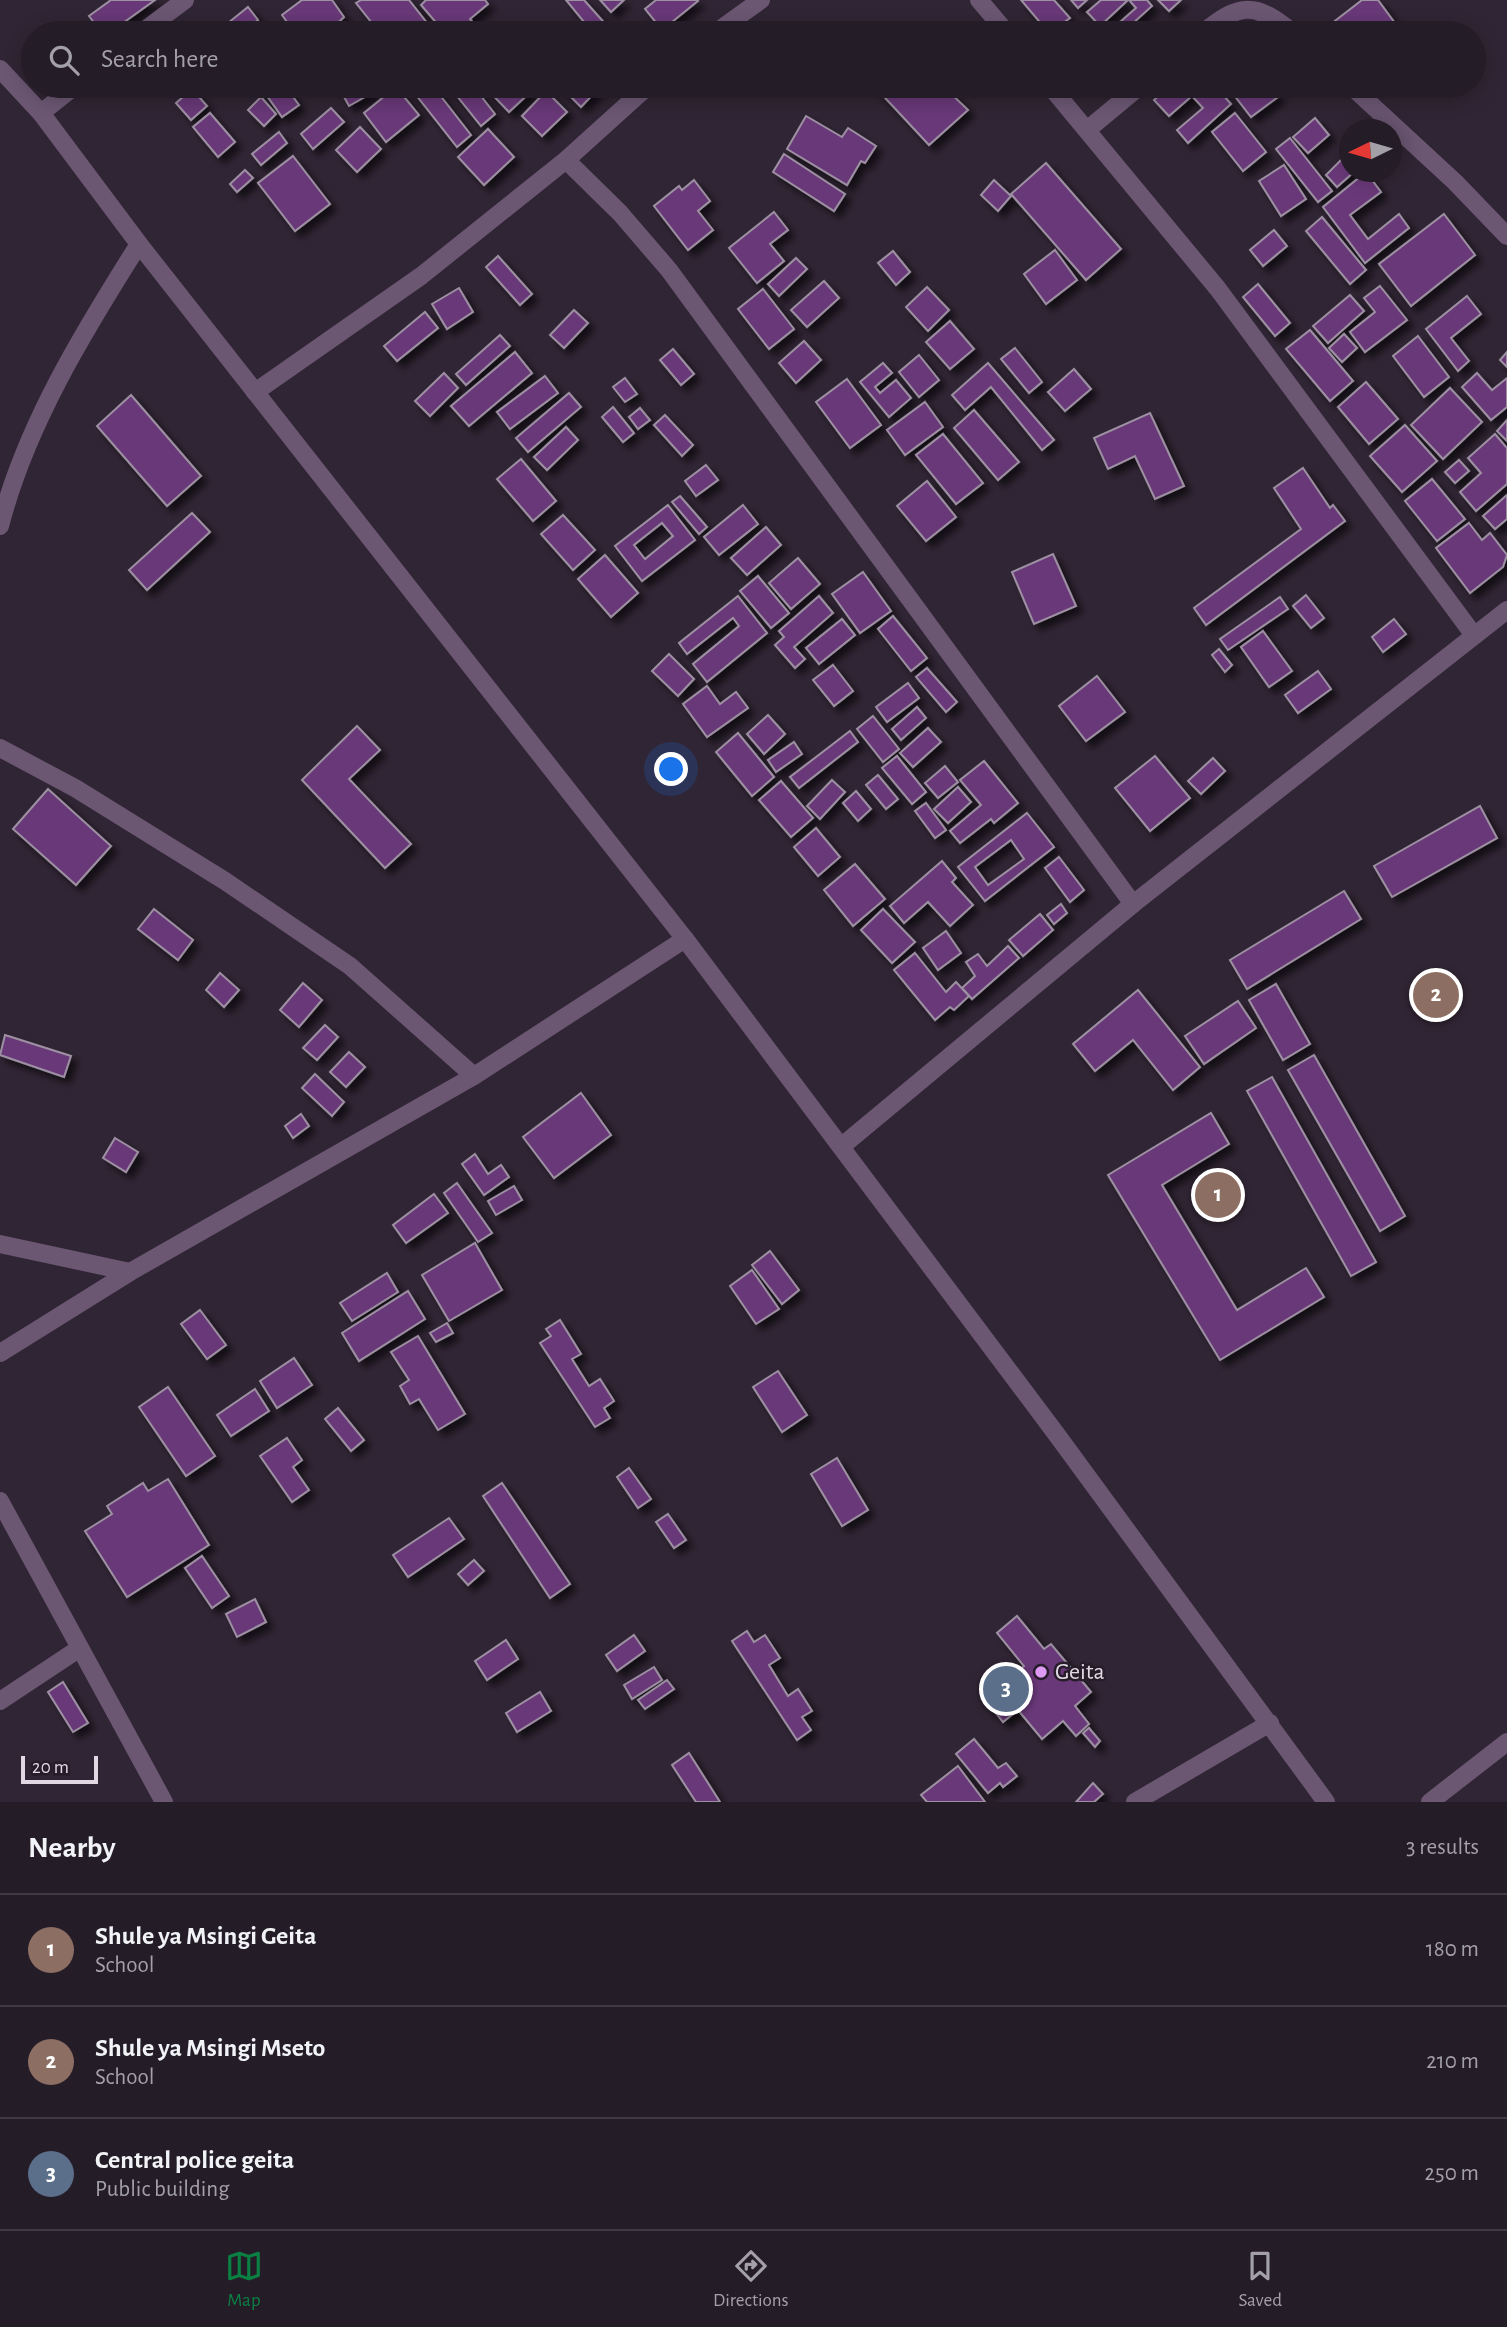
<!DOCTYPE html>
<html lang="en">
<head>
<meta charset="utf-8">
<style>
  :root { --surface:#241c27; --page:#302933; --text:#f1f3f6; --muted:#a3a1a7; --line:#413a44; --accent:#0b8043 }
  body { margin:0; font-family:"Alegreya Sans",sans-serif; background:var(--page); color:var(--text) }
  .compass { position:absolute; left:1339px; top:119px; width:63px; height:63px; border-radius:50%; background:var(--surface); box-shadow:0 4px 18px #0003; rotate:265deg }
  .scale { position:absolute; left:21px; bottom:18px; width:77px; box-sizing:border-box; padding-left:7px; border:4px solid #e0d9e3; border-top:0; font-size:19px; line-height:24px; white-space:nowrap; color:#e0d9e3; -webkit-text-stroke:5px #261c2a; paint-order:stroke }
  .you { position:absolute; left:672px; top:770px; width:24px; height:24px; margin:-18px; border:5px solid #fff; border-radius:50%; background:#1a73e8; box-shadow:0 0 0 10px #1a73e833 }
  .badge { display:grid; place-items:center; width:46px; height:46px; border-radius:50%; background:var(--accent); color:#fff; font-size:23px; font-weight:700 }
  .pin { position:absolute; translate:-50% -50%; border:4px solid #fff; box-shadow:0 2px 7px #0006 }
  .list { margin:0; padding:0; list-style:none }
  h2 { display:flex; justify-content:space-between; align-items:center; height:91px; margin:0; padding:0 28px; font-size:30px }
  h2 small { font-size:23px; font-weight:400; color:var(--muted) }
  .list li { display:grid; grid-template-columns:46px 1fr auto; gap:21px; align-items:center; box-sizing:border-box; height:112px; padding:0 28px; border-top:2px solid var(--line) }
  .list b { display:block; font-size:26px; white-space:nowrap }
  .list p { margin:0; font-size:23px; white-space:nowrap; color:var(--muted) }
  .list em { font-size:23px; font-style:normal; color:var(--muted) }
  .icon { flex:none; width:38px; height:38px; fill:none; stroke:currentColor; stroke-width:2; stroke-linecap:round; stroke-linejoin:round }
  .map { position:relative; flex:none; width:1507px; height:1802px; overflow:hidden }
  .search { position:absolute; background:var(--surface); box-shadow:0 4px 18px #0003; left:21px; right:21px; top:21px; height:77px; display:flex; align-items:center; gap:18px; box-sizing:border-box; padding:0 24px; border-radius:38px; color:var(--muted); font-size:26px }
  .sheet { height:427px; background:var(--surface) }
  nav { display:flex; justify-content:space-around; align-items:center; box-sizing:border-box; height:98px; border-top:2px solid var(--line); background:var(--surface); font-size:19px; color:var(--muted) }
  nav a { display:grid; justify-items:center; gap:4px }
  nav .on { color:var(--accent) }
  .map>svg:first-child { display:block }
  .building { fill:#693878; stroke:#9d90a2; stroke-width:2; fill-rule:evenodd; filter:url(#shadow) }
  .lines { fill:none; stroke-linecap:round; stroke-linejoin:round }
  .minor { stroke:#6c5773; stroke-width:18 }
  .tertiary { stroke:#6c5773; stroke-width:18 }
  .poi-dot { fill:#dd99f3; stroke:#261c2a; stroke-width:2.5 }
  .labels { text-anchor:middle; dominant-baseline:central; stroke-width:5; stroke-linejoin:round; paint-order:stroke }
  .poi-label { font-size:24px; fill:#e0d9e3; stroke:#261c2a; text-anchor:start }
</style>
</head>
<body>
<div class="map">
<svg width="1507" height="1802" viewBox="0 0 1507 1802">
  <defs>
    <filter id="shadow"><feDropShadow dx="6" dy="6" stdDeviation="3.5" flood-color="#0009"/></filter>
  </defs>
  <rect width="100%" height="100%" fill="#302534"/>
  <g class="building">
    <polygon points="111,0 155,0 109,33 102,33 89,16"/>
    <polygon points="302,0 332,0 344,17 327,33 295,33 282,15"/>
    <polygon points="361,0 409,0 435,33 380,33 356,3"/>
    <polygon points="426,0 485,0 488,4 470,19 482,33 445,33 421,5"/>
    <polygon points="566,0 584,0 609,28 603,33 593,33"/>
    <polygon points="600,0 624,0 611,12"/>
    <polygon points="656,0 697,0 698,1 662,30 645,9"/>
    <polygon points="1021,0 1054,0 1070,18 1049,33"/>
    <polygon points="1071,0 1087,0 1078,8"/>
    <polygon points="1101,0 1128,0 1100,26 1087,12"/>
    <polygon points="1129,0 1147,0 1152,6 1132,24 1138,30 1134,33 1114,33 1111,30 1136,8"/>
    <polygon points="1158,0 1181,0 1169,11"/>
    <polygon points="1362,0 1378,0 1400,30 1395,33 1338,33 1331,24"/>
    <polygon points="248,7 258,20 241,33 220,33 218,31"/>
    <polygon points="260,86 285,86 299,105 282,117"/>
    <polygon points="338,86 384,86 349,106"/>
    <polygon points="409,86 441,86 436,90 471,135 457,147"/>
    <polygon points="449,86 473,86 495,114 481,126"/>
    <polygon points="484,86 537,86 509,112"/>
    <polygon points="560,86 601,86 581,107"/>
    <polygon points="874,86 943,86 968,110 929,145"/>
    <polygon points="1170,86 1215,86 1231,104 1188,143 1177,130 1203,108 1192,96 1169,116 1154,100"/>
    <polygon points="1227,86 1270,86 1278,97 1251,117"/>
    <polygon points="396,87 419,115 386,142 364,113"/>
    <polygon points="192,89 207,106 191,120 176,103"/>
    <polygon points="546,91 567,112 542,136 522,116"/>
    <polygon points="261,97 276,114 264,126 248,110"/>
    <polygon points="331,108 344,122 313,149 301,134"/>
    <polygon points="210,113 235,142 218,157 193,127"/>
    <polygon points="1235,113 1266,152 1243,171 1212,132"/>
    <polygon points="806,116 842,137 848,128 876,146 865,163 861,161 847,185 787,149"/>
    <polygon points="1315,118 1329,135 1308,153 1293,137"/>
    <polygon points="360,127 381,149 357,172 336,150"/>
    <polygon points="488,129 514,157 484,185 458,157"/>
    <polygon points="279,132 287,143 261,165 252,154"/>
    <polygon points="1290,138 1332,191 1318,202 1276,149"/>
    <polygon points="1348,153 1350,172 1354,172 1337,187 1326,175"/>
    <polygon points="784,154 845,194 834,211 773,172"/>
    <polygon points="293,156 330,204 295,231 258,183"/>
    <polygon points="1046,163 1121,249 1086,280 1011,194"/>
    <polygon points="1284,165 1306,199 1281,216 1259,181"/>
    <polygon points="245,170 253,178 237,192 230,184"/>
    <polygon points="1366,172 1381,192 1350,215 1368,239 1399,214 1409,228 1365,263 1323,207"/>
    <polygon points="694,180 710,201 698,211 713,230 688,250 654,206 679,186 682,190"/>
    <polygon points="994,180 1011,196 998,211 981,195"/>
    <polygon points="774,212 788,230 770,244 784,261 757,283 729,248"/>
    <polygon points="1444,214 1475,255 1411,306 1379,264"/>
    <polygon points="1322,217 1366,270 1350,284 1306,231"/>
    <polygon points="1274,230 1287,246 1263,266 1250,250"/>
    <polygon points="1055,250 1077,280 1046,304 1024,274"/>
    <polygon points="893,251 910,272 896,285 878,263"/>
    <polygon points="498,256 532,294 520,305 486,267"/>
    <polygon points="796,258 807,269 779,296 768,284"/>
    <polygon points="824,281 839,298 807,327 791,310"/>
    <polygon points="1258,284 1290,323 1275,336 1243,297"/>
    <polygon points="1380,286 1407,320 1365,352 1350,332 1375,312 1364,298"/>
    <polygon points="927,287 949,310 928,331 906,307"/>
    <polygon points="459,288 473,312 447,329 432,304"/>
    <polygon points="763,289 794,329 769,349 738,309"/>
    <polygon points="1350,295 1364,311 1328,343 1313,326"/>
    <polygon points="1467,296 1481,314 1451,338 1469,361 1458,371 1426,329"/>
    <polygon points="574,310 588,323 564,348 550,335"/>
    <polygon points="425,312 438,328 397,361 384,346"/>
    <polygon points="950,321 974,349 950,369 926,342"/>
    <polygon points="1310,330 1353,381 1330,401 1286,349"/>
    <polygon points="1344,334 1357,348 1342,362 1329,348"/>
    <polygon points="500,335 510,346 466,385 456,374"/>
    <polygon points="1418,336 1449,377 1424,397 1393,356"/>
    <polygon points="804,341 821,360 796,383 779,363"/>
    <polygon points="1015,348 1042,382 1029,393 1001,359"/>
    <polygon points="673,349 694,374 681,385 660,360"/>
    <polygon points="515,352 532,373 469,426 451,406"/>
    <polygon points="1507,352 1507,367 1500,360"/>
    <polygon points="919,355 939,380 919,397 899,372"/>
    <polygon points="883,363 892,373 875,387 880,393 896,380 911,398 889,417 860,382"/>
    <polygon points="988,363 1054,440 1042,450 991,387 965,410 952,395"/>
    <polygon points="1074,369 1091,389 1065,411 1048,392"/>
    <polygon points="444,373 458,388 430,416 415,401"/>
    <polygon points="1477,373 1492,390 1507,378 1507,407 1491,420 1462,387"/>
    <polygon points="545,376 558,393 510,429 497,412"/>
    <polygon points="625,378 637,394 625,402 613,387"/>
    <polygon points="847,379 881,425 850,448 816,402"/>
    <polygon points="1366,382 1398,419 1369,444 1338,407"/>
    <polygon points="1450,388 1482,422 1443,459 1411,425"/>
    <polygon points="569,393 581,407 528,452 516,438"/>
    <polygon points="131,395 201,476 167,506 97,426"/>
    <polygon points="925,402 943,427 905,455 887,430"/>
    <polygon points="613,407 634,433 623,442 602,417"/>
    <polygon points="640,408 650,420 638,429 629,417"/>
    <polygon points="974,410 1019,462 998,480 954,428"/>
    <polygon points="1150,413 1184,486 1155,499 1135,456 1108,469 1094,438"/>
    <polygon points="665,415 693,445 682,456 654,425"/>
    <polygon points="1507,420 1507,441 1497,431"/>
    <polygon points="1405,425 1437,461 1402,492 1370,456"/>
    <polygon points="566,427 578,440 547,470 534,457"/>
    <polygon points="943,434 983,483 956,504 916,455"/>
    <polygon points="1495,434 1507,448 1507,484 1476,511 1460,492 1481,473 1468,458"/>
    <polygon points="521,459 556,501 533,521 497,479"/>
    <polygon points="1459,460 1469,471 1455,483 1445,472"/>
    <polygon points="706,465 718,480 696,496 685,481"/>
    <polygon points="1303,468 1330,508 1333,505 1345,521 1206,625 1194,608 1301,529 1274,488"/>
    <polygon points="1432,479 1465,519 1437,541 1405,501"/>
    <polygon points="927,481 956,517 926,541 897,506"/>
    <polygon points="1507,495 1507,519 1495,529 1483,516"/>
    <polygon points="680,496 707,527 699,534 672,502"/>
    <path d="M668,505L695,540L642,581L615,546ZM662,523L673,536L645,559L634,545Z"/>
    <polygon points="743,505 758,524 719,555 704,537"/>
    <polygon points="192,513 210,532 147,590 129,570"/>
    <polygon points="563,515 595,550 573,570 541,534"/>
    <polygon points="1469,523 1482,540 1490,533 1507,555 1503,567 1470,593 1436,548"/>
    <polygon points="766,527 781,545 747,575 731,558"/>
    <polygon points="1053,554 1076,606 1034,624 1012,572"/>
    <polygon points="605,555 638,593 611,617 578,579"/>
    <polygon points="798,558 820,584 791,609 769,583"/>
    <polygon points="863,572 891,611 860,633 832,594"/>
    <polygon points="758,576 789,613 771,628 740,591"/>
    <polygon points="1306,595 1324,618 1311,628 1293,606"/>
    <polygon points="738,596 767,633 707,682 693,664 739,626 733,618 687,654 679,643"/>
    <polygon points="819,596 833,613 794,647 805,659 795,668 775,645 784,637 779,631"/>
    <polygon points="1280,597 1288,609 1228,650 1220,639"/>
    <polygon points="893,616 927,658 911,671 878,629"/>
    <polygon points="842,619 855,635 819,664 806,648"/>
    <polygon points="1394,619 1406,634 1383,652 1372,637"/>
    <polygon points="1263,631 1292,671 1269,687 1241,647"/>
    <polygon points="1219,649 1232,665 1225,672 1212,655"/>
    <polygon points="669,654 694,679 678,696 652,671"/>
    <polygon points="833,665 853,691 834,706 813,680"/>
    <polygon points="927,668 957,702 946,712 916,677"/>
    <polygon points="1318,671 1331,689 1298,713 1285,695"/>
    <polygon points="1097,676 1125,712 1086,741 1059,706"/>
    <polygon points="908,683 919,698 887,722 876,707"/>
    <polygon points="707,686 720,704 736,692 748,708 707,737 683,704"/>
    <polygon points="917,707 926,718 901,740 892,729"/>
    <polygon points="768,715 785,734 764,754 747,734"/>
    <polygon points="873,716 899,749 883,762 857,729"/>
    <polygon points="357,726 380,750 349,779 411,844 385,868 302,780"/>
    <polygon points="928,728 941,742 913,767 900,753"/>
    <polygon points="850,731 858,742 799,788 790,777"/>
    <polygon points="738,733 774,777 752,796 716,752"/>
    <polygon points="794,742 802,754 776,772 768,760"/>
    <polygon points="897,756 926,792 912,804 882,768"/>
    <polygon points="1155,756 1190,798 1150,831 1115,788"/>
    <polygon points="1213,758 1225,771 1201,794 1188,781"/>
    <polygon points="984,761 1018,803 994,823 991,819 960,843 950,831 981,805 960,780"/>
    <polygon points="945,766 958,782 938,798 925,783"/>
    <polygon points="878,775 898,799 886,809 866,785"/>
    <polygon points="832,780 845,792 820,819 807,806"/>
    <polygon points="781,781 813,818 791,837 759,800"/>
    <polygon points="958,787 971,802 948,823 934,809"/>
    <polygon points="48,789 111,846 76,885 13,829"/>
    <polygon points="856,791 871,809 858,821 843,803"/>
    <polygon points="926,803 946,830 935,838 915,811"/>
    <polygon points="1480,806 1497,838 1392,897 1374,866"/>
    <path d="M1027,813L1054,847L985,901L958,867ZM1011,840L1024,859L988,885L975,867Z"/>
    <polygon points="816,828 840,857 818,876 794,847"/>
    <polygon points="1059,857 1084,890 1070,902 1045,868"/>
    <polygon points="942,861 956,878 952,882 973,905 950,926 928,902 904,923 890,906"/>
    <polygon points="855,864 885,899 853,926 824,890"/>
    <polygon points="1344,891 1361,919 1247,989 1230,960"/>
    <polygon points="1061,904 1067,913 1054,924 1047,915"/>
    <polygon points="154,909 193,940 178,960 138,929"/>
    <polygon points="883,909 915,942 892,963 861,930"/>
    <polygon points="1040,914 1053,930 1023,956 1009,940"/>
    <polygon points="946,931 961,953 938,970 923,948"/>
    <polygon points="1008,946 1019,958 972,999 962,988 975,976 966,962 978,954 987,966"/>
    <polygon points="915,953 946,992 956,982 969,996 954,1010 950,1007 935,1020 894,970"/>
    <polygon points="220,973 239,990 224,1007 206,990"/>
    <polygon points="303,983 322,1000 299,1027 280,1010"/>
    <polygon points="1276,984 1310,1044 1283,1060 1249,1000"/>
    <polygon points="1138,990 1200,1067 1173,1090 1133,1040 1095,1071 1073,1044"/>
    <polygon points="1238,1001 1256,1028 1204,1064 1185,1036"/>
    <polygon points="325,1025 338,1037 317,1060 303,1048"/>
    <polygon points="5,1035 71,1056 64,1077 0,1055"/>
    <polygon points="349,1052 365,1067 346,1087 330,1072"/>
    <polygon points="1314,1055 1405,1216 1380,1231 1288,1070"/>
    <polygon points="315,1074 344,1102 332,1116 302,1088"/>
    <polygon points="1272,1077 1376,1262 1351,1276 1247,1091"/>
    <polygon points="581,1093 611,1135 554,1178 523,1137"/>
    <polygon points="1211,1113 1229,1144 1162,1185 1237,1310 1306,1268 1324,1297 1220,1360 1108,1175"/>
    <polygon points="301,1114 309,1126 293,1138 285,1126"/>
    <polygon points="115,1138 138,1152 126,1172 103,1158"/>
    <polygon points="475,1154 488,1174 501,1165 509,1177 484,1195 462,1164"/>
    <polygon points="457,1183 492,1233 478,1242 444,1193"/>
    <polygon points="514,1186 522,1200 496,1215 488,1201"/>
    <polygon points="434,1194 448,1213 406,1243 393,1225"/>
    <polygon points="475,1243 502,1290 449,1321 422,1275"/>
    <polygon points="770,1251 799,1290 782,1304 752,1265"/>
    <polygon points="752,1270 779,1309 756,1324 730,1286"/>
    <polygon points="387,1273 398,1292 352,1321 340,1303"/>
    <polygon points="408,1291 425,1319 359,1361 342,1333"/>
    <polygon points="200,1310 226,1345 207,1359 181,1324"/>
    <polygon points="560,1320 581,1354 572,1359 589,1386 600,1379 614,1401 604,1408 610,1418 595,1427 540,1343 551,1336 546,1329"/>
    <polygon points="447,1323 453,1333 436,1342 430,1333"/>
    <polygon points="418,1336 465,1414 438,1430 419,1399 410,1404 400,1386 409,1380 391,1352"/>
    <polygon points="294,1358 312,1385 277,1408 260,1381"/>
    <polygon points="778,1371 807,1415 782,1432 753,1387"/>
    <polygon points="168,1387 215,1456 186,1476 139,1407"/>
    <polygon points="255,1389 269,1411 231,1436 217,1415"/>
    <polygon points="338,1408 364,1440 351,1451 325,1419"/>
    <polygon points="287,1438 302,1460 293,1467 309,1490 292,1502 260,1456"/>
    <polygon points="837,1458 868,1510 842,1526 811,1474"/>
    <polygon points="629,1468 651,1499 638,1508 617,1477"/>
    <polygon points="168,1479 209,1545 127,1597 85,1531 112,1514 107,1506 143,1483 148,1491"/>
    <polygon points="502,1483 570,1584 550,1598 483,1496"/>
    <polygon points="668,1514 686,1540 674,1548 656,1522"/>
    <polygon points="449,1518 464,1539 408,1577 393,1555"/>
    <polygon points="202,1556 229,1596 212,1608 185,1568"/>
    <polygon points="474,1560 484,1571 468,1585 458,1574"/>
    <polygon points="255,1599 266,1622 237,1637 226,1614"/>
    <polygon points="1017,1616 1044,1649 1051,1644 1091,1692 1075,1706 1089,1724 1076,1736 1063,1721 1042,1739 1018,1710 1003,1722 985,1699 1024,1666 997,1633"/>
    <polygon points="747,1631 754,1642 765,1635 780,1658 769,1665 788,1696 798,1689 812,1711 802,1717 811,1730 797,1740 732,1641"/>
    <polygon points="634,1635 645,1651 617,1671 606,1655"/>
    <polygon points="506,1640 518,1659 487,1680 475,1661"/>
    <polygon points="654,1667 662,1680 632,1699 624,1685"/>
    <polygon points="667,1680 674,1689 645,1709 638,1700"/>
    <polygon points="63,1682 88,1723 73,1732 48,1692"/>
    <polygon points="540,1692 551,1711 517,1732 506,1713"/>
    <polygon points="1089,1728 1100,1741 1095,1747 1083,1733"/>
    <polygon points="974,1739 998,1768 1006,1763 1017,1776 1003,1787 1000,1783 988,1793 956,1754"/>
    <polygon points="689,1753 720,1802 696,1802 672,1765"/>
    <polygon points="958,1766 985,1802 927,1802 921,1795"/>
    <polygon points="1093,1783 1103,1794 1094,1802 1076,1802"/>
  </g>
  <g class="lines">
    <g class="minor">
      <polyline points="979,0 1007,33"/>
      <polyline points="141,33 185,0"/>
      <polyline points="715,33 761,0"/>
      <path d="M1203,33C1240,2 1256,2 1293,33"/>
      <polyline points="1050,86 1218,289 1473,634"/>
      <polyline points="1351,86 1455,182 1507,236"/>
      <polyline points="41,113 75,86"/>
      <polyline points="1087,130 1140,86"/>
      <polyline points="566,160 620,213 669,270 1133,904"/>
      <polyline points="255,392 421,276 566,160 648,86"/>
      <path d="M0,526C26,425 84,331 139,244"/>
      <polyline points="0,748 75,788 225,881 350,966 474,1076"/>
      <polyline points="842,1146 1133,904 1507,610"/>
      <polyline points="0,1244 130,1272"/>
      <polyline points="0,1353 130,1272 474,1076 685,939"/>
      <polyline points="0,1501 164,1802"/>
      <polyline points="0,1701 80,1648"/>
      <polyline points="1430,1802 1507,1742"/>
    </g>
    <g class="tertiary">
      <polyline points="0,69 41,113 139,244 685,939 1057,1435 1326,1802"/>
      <polyline points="1135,1802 1270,1723"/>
    </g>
  </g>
  <circle class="poi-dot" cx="1041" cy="1672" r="7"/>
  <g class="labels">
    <g class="poi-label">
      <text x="1055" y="1672">Geita</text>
    </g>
  </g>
</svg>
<svg class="compass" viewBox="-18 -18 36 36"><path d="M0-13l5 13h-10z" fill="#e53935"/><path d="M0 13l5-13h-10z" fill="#a3a1a7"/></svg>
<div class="scale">20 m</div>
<div class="you"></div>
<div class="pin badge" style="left:1218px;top:1195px;background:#8d6e63">1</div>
<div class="pin badge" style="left:1436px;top:995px;background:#8d6e63">2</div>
<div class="pin badge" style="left:1006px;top:1689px;background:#5c6f8a">3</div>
<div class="search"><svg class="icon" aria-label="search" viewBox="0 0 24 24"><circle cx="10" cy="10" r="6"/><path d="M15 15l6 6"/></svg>Search here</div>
</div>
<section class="sheet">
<h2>Nearby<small>3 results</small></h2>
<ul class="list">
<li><span class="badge" style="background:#8d6e63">1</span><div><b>Shule ya Msingi Geita</b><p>School</p></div><em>180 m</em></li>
<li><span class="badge" style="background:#8d6e63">2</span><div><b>Shule ya Msingi Mseto</b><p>School</p></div><em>210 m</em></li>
<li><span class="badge" style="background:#5c6f8a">3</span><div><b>Central police geita</b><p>Public building</p></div><em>250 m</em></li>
</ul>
</section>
<nav>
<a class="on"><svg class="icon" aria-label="map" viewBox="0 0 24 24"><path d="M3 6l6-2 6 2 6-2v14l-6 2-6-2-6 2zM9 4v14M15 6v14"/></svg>Map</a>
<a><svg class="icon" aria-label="directions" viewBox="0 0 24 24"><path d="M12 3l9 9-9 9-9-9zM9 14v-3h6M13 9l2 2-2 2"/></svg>Directions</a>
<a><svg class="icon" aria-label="saved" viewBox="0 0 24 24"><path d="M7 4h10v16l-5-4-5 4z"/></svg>Saved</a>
</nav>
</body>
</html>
